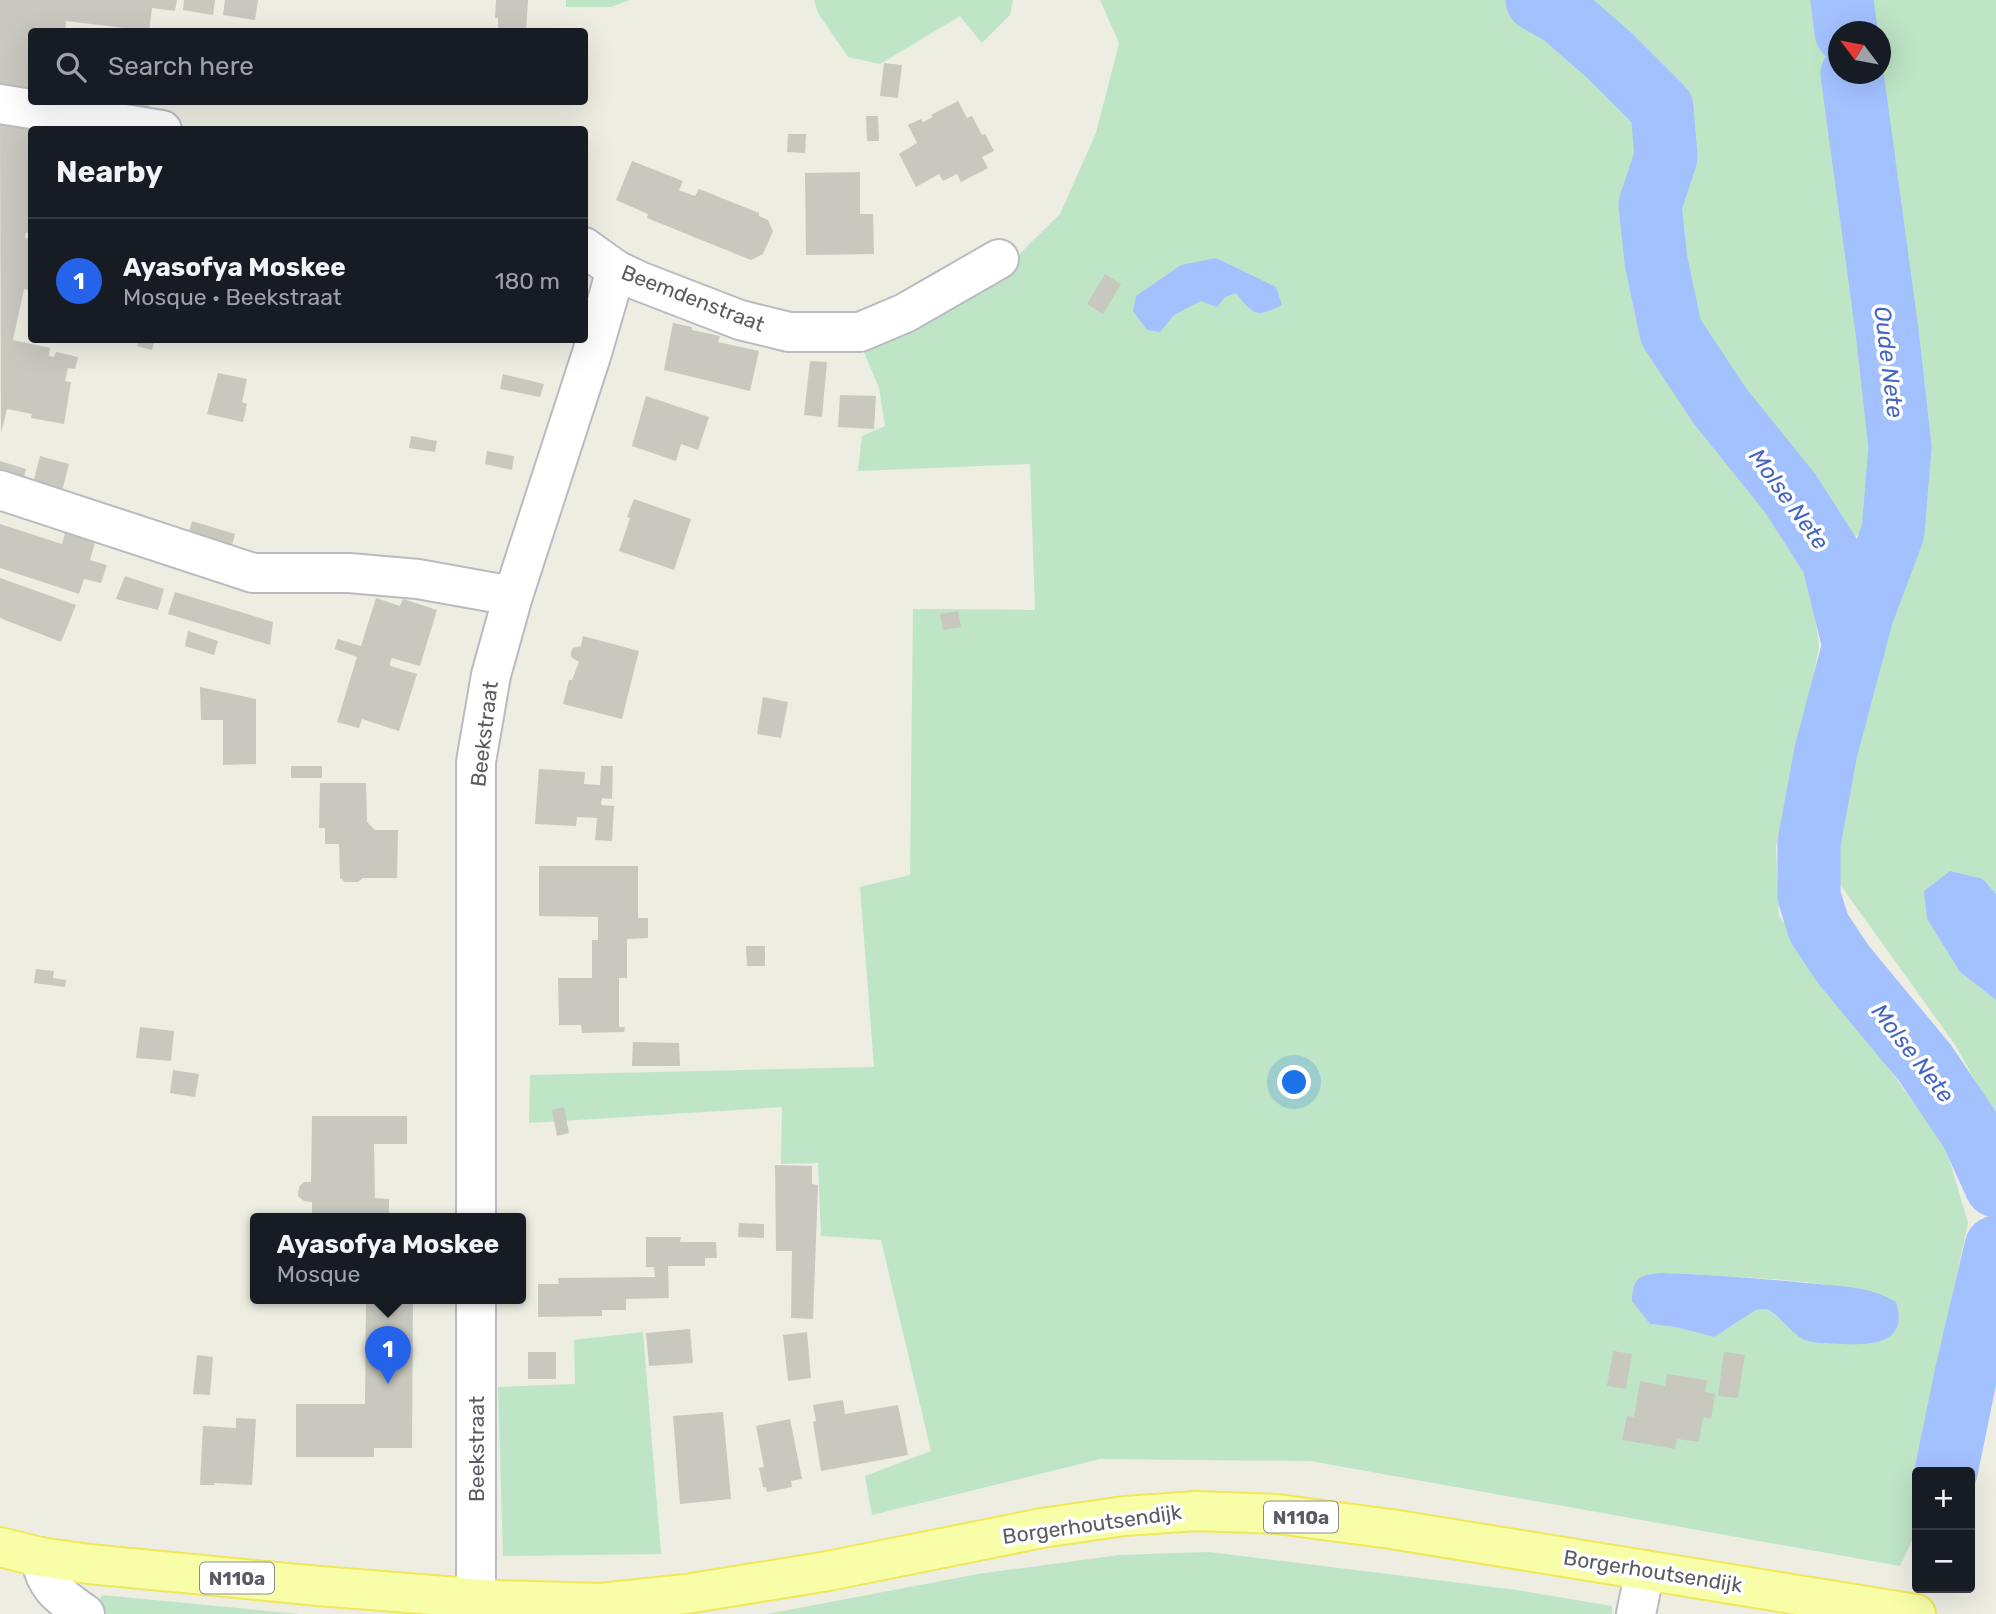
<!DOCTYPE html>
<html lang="en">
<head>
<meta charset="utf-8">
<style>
  :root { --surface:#171b24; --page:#242831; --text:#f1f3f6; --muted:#9ea1a6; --line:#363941; --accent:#2563eb }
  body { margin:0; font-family:Rubik,sans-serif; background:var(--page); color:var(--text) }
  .controls { position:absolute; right:21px; bottom:21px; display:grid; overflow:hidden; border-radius:7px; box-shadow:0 7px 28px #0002 }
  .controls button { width:63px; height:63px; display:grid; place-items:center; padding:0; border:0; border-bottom:2px solid var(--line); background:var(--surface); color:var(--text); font:35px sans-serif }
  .compass { position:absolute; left:1828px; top:21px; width:63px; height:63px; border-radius:50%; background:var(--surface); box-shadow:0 7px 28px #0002; rotate:302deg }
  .you { position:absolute; left:1295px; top:1083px; width:24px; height:24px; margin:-18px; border:5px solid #fff; border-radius:50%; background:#1a73e8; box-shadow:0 0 0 10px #1a73e833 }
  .badge { display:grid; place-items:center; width:46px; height:46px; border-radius:50%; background:var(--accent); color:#fff; font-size:23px; font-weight:700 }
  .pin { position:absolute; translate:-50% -58px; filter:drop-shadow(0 2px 4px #0008) }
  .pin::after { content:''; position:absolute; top:37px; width:24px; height:21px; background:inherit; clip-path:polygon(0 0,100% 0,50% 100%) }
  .popup { position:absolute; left:250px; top:1213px; width:276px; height:91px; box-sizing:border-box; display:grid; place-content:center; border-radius:7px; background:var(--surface); filter:drop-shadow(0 2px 5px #0005); font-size:23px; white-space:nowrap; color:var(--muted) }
  .popup b { font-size:26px; color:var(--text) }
  .popup::after { content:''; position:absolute; left:50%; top:100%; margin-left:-14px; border:14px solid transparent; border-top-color:var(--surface) }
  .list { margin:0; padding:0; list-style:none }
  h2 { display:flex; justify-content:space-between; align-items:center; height:91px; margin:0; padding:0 28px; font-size:30px }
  h2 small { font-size:23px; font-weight:400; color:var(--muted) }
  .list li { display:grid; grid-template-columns:46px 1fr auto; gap:21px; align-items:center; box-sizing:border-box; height:126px; padding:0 28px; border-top:2px solid var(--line) }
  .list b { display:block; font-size:26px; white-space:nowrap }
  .list p { margin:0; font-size:23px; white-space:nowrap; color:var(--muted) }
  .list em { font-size:23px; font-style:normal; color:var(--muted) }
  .icon { flex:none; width:38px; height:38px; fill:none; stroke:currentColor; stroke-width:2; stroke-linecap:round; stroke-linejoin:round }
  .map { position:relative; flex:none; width:1996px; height:1614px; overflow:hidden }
  .search { position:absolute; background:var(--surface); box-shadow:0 7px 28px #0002; left:28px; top:28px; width:560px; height:77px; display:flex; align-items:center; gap:18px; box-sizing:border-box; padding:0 24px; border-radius:7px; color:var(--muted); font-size:26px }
  .panel { position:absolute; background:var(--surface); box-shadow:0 7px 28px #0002; left:28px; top:126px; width:560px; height:217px; border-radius:7px }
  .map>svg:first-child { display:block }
  .green { fill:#bfe5c7; fill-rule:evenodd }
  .water { fill:#a2c1fe }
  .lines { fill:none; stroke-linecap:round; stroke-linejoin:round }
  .river { stroke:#a2c1fe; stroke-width:63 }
  .building { fill:#c8c8bf }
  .minor-casing { stroke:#babbc1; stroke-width:42 }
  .major-casing { stroke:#f0e859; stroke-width:42 }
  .minor { stroke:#fff; stroke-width:38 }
  .major { stroke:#f8fea7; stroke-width:38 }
  .labels { text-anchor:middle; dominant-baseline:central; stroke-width:7; stroke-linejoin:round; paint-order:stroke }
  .shield { fill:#fff; stroke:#8c8d92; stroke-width:2 }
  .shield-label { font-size:19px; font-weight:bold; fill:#5b5c63 }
  .street-label { font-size:21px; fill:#5b5c63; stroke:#fff }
  .water-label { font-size:23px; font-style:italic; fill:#4465c1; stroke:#fff }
</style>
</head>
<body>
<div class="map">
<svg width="1996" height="1614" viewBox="0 0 1996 1614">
  <rect width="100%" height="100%" fill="#edede2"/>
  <g class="green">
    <polygon points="566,0 630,0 611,7 566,7"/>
    <polygon points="814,0 1013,0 1010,15 982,43 960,16 880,64 848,57 818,13"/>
    <path d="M1100,0H1818L1869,352L1876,348L1883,520L1809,564L1819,647L1805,722L1776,847L1779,916L1946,1148L1968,1223L1949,1312L1925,1472H1917V1519L1914,1537L1900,1566L1310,1461L1100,1459L872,1515L865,1476L931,1451L881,1240L821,1236L818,1163L781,1164L782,1107L529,1123L530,1075L874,1067L860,887L910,875L913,609L1035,610L1030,464L858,471L862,436L885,426L879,388L861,345L1008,265L1060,214L1096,133L1119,43ZM1662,1273C1737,1277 1813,1278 1886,1296L1789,1326L1767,1309L1756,1310L1714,1337L1675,1327L1650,1324Z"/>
    <polygon points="1857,0 1996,0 1996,894 1983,879 1927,919 1960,972 1996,1000 1996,1119 1956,1046 1831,872 1840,820 1911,534 1920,441 1909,321 1869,74 1881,74 1881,32 1862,31"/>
    <polygon points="643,1332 661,1554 503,1556 498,1387 575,1384 574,1340"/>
    <polygon points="1209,1552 1517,1590 1612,1606 1612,1614 767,1614 978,1574 1119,1555"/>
    <polygon points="102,1595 299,1614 102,1614 95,1607"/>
  </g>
  <g class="water">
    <path d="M1216,258L1276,287L1282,305C1255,319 1253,314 1236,293L1225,297L1217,307L1201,301L1174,315L1160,332L1147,330L1133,311L1136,296L1181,265Z"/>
    <polygon points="1950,871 1983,879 1996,894 1996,1000 1960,972 1927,919 1924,891"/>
    <path d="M1662,1273C1711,1275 1759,1278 1807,1283C1837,1286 1871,1286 1896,1302C1909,1344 1872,1345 1842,1344C1830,1343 1816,1344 1805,1340C1793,1335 1780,1316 1767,1309L1756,1310L1714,1337L1675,1327L1650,1324L1632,1301C1633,1277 1639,1275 1662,1273Z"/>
  </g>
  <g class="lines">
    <g class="river">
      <polyline points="1537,0 1563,15 1610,56 1662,108 1666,157 1650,205 1656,261 1671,332 1720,406 1790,493 1833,560 1854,646"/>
      <polyline points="1842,0 1846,32"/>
      <polyline points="1852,74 1887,331 1900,447 1893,532 1862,615 1826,751 1809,843 1809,896 1819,928 1843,964 1925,1063 1971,1131 1996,1186"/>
      <polyline points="1946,1472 1967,1370 1996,1247"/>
    </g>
  </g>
  <g class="building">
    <polygon points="0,0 177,0 175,11 152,8 149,31 66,21 65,32 32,32 32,96 0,92"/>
    <polygon points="184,0 215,0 213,15 183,10"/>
    <polygon points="225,0 258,0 255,20 223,15"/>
    <polygon points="496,0 528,0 526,32 498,31 498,18 495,18"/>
    <polygon points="884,63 902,65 898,98 880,96"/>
    <polygon points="958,101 967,118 972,116 982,135 985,134 994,151 982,157 988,168 961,182 957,174 943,181 939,174 916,187 899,154 917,143 908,125 921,119 923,122 933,117 931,115"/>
    <polygon points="129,102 150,102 148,110 128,106"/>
    <polygon points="0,116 71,130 32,130 32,234 26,233 25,238 32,239 32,291 24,289 13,340 50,348 49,356 54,357 56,352 78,357 75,369 68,368 65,381 71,382 64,424 31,418 32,414 7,409 1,433"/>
    <polygon points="866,116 878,116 879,141 867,141"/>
    <polygon points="788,134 806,134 805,153 787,152"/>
    <polygon points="632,161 683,181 679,190 681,191 695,196 699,189 759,213 759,216 768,220 773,231 763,254 751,260 647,218 648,214 616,200"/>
    <polygon points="860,172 860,214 873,214 874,254 806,255 805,173"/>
    <polygon points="1105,274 1121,284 1103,314 1087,304"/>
    <polygon points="673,323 692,327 692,330 720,336 718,342 759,351 750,391 664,370"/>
    <polygon points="139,340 155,340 152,350 137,346"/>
    <polygon points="810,361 827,362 822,417 804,415"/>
    <polygon points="218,373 247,379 242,402 247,404 243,422 207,414"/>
    <polygon points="503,374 544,384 540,397 500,389"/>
    <polygon points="840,395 876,396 874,429 838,427"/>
    <polygon points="646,396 709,417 698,450 681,444 676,461 632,446"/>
    <polygon points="411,436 437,441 435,452 409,448"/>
    <polygon points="487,451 514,456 512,470 485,464"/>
    <polygon points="40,456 69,464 62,491 33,483"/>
    <polygon points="0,461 26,469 22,485 0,478"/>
    <polygon points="634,499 691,519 674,570 619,551 630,518 627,517"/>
    <polygon points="192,521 235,534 229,556 186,543"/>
    <polygon points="0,524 62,544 67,526 97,535 90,560 107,565 101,583 84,579 79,594 0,568"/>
    <polygon points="125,576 164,589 158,610 116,599"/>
    <polygon points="0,578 76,605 61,642 0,618"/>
    <polygon points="175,592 273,622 270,645 168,614"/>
    <polygon points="376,598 400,606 403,599 437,610 420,666 392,658 390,662 390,666 417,674 399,731 362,719 359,728 337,722 357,657 335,649 336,644 338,639 361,646"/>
    <polygon points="958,611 961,627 943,630 940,614"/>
    <polygon points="188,631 218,641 214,655 185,646"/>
    <polygon points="583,636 639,651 622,719 563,704 569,680 572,680 579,662 571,657 571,652 573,648 581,646"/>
    <polygon points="200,687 256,699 256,764 223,765 223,720 201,720"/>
    <polygon points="763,697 788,702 781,738 757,734"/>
    <rect x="291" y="766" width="31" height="12"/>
    <polygon points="601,766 613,766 612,799 602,798 601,805 614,806 612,841 595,840 597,818 577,817 576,826 535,824 539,769 585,772 584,784 600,785"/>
    <polygon points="320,783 366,783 367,822 375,830 398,830 397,878 363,878 358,882 345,882 340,878 339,844 325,844 325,828 319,828"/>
    <polygon points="539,866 638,866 638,918 648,918 648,938 627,939 627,978 619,978 619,1027 625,1027 624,1032 582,1033 581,1025 559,1025 558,978 592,978 592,940 598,940 598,917 539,916"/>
    <polygon points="746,946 765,946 765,966 747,966"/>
    <polygon points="36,969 54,971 53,978 66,980 65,987 34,983"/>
    <polygon points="140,1027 174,1031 171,1061 136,1058"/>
    <polygon points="633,1042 679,1043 680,1066 632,1066"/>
    <polygon points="173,1070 199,1074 195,1097 170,1093"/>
    <polygon points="564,1107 569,1133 557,1136 552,1110"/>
    <polygon points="312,1116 407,1116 407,1144 374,1144 375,1198 389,1199 389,1218 312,1218 312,1202 304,1201 298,1196 299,1187 304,1182 311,1182"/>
    <polygon points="775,1165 812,1166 812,1184 818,1185 813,1319 791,1318 792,1251 776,1251"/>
    <polygon points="739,1223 764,1224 764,1238 738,1237"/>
    <polygon points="646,1237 681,1237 680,1242 716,1242 717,1258 705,1258 705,1266 668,1266 669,1298 626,1299 626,1310 602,1310 602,1316 538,1317 538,1284 559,1284 558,1278 655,1277 654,1267 646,1267"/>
    <polygon points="366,1298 413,1298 412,1448 374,1448 374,1457 296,1457 296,1404 365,1404"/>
    <polygon points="690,1329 693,1363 649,1366 646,1333"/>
    <polygon points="807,1332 811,1378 788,1381 783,1335"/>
    <polygon points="1613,1351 1632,1354 1626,1389 1607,1386"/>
    <rect x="528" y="1352" width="28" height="27"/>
    <polygon points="1724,1352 1745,1355 1738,1398 1718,1396"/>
    <polygon points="197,1355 213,1357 210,1395 193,1394"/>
    <polygon points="1667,1374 1707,1380 1705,1392 1715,1394 1711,1419 1703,1417 1699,1442 1677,1439 1675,1449 1622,1440 1627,1416 1634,1417 1640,1381 1665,1386"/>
    <polygon points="843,1400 845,1414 898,1405 908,1455 821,1471 813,1422 816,1421 813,1405"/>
    <polygon points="723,1412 731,1499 680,1504 673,1416"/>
    <polygon points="236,1418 256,1419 252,1485 214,1483 214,1485 200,1485 203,1426 236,1428"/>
    <polygon points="790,1419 802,1479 791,1481 792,1487 767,1492 766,1487 763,1487 759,1468 764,1467 756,1426"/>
  </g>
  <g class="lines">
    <g class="minor-casing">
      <g id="minor">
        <polyline points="0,104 162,130"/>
        <polyline points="584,247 616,270 639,281 740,320 789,332 860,332 905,313 999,259"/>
        <polyline points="0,490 253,573 349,573 418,579 513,596"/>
        <polyline points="476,1218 476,762 491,675 513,596 592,353 616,270"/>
        <path d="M40,1557C46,1589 60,1596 85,1614"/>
        <polyline points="467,1614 476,1599 476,1298"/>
        <polyline points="1636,1614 1645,1570"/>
      </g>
    </g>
    <g class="major-casing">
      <polyline id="major" points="0,1547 40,1557 89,1564 319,1586 496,1600 600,1603 686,1594 828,1571 1042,1528 1124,1516 1197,1511 1277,1514 1391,1529 1916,1614"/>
    </g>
    <use href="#minor" class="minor"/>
    <use href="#major" class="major"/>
  </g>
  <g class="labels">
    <g class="shield">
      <rect x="1264" y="1501.5" width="74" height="31" rx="5"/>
      <rect x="200" y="1562.5" width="74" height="31" rx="5"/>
    </g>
    <g class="shield-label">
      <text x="1301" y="1517">N110a</text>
      <text x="237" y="1578">N110a</text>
    </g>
    <g class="street-label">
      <text transform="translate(693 298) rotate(21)">Beemdenstraat</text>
      <text transform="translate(484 734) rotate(-83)">Beekstraat</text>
      <text transform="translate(476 1449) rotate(-90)">Beekstraat</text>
      <text transform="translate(1092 1524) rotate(-8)">Borgerhoutsendijk</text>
      <text transform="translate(1653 1571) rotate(9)">Borgerhoutsendijk</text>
    </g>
    <g class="water-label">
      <text transform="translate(1889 362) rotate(83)">Oude Nete</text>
      <text transform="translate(1789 499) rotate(54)">Molse Nete</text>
      <text transform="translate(1913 1053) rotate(52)">Molse Nete</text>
    </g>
  </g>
</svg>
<div class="controls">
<button>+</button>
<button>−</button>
</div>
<svg class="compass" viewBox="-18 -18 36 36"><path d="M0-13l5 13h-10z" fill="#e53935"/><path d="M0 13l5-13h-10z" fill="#9ea1a6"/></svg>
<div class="you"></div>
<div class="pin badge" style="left:388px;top:1384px">1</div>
<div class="popup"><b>Ayasofya Moskee</b>Mosque</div>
<div class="search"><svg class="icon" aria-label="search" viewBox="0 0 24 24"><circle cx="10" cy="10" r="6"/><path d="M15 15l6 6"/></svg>Search here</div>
<section class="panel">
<h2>Nearby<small></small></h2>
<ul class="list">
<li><span class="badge">1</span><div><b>Ayasofya Moskee</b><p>Mosque · Beekstraat</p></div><em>180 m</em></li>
</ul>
</section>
</div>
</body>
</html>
